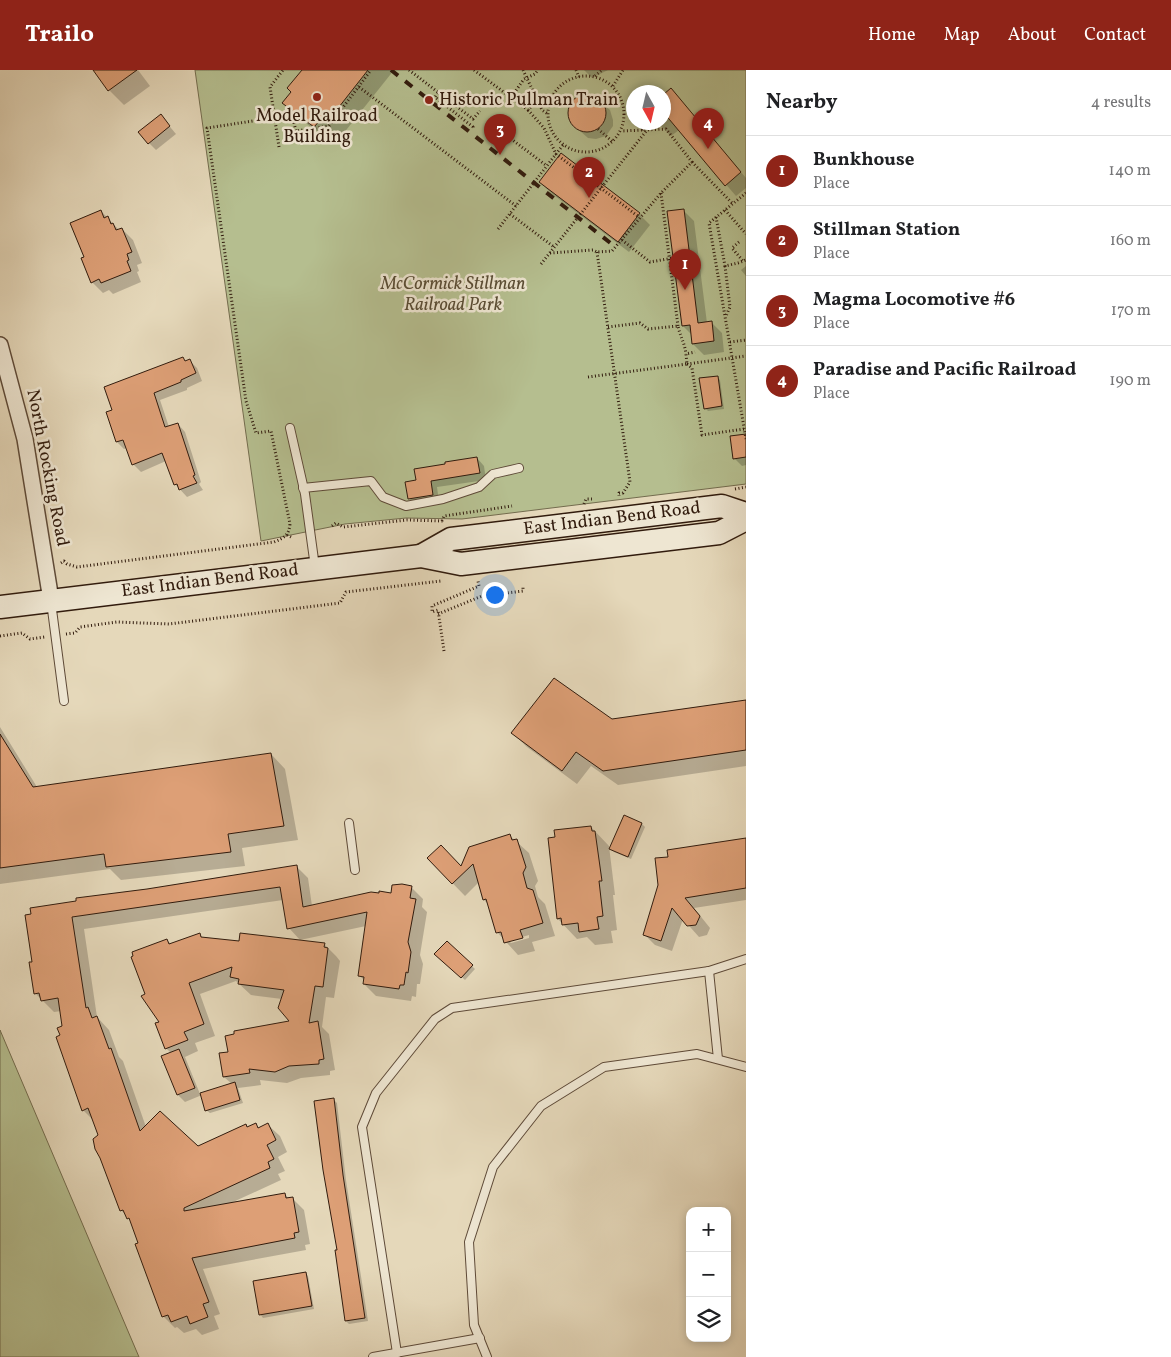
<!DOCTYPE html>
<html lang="en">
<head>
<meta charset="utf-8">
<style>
  :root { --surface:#fff; --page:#f2f2f2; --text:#202124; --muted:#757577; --line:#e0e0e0; --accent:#8f2418 }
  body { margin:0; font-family:Vollkorn,serif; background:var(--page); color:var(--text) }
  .controls { position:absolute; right:15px; bottom:15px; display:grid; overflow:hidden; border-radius:10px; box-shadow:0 2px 8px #0003 }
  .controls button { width:45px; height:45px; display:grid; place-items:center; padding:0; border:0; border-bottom:1px solid var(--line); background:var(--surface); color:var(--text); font:25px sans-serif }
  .compass { position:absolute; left:626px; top:15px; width:45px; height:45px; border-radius:50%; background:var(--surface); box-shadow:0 2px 8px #0003; rotate:172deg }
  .you { position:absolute; left:494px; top:524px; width:18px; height:18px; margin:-12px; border:4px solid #fff; border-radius:50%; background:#1a73e8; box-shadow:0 0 0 8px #1a73e833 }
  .badge { display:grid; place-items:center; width:32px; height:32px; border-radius:50%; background:var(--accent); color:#fff; font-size:16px; font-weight:700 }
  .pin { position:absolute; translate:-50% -41px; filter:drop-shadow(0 1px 2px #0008) }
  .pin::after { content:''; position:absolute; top:26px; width:18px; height:15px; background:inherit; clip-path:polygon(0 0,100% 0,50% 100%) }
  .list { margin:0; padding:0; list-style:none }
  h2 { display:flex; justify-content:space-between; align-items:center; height:65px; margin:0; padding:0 20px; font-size:21px }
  h2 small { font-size:16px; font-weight:400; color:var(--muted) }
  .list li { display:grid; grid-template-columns:32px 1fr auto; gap:15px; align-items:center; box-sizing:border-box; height:70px; padding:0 20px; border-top:1px solid var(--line) }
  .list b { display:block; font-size:19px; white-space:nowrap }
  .list p { margin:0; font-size:16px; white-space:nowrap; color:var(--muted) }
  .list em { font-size:16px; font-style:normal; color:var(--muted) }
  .icon { flex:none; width:28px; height:28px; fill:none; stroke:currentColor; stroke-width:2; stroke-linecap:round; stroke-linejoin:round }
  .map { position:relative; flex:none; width:746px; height:1287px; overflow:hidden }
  header { display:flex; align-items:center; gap:30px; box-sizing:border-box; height:70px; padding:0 25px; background:var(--accent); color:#fff }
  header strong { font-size:24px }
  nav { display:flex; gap:28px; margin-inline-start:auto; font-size:18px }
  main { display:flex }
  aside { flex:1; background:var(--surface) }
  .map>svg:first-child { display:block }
  .green { fill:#b5be8f; stroke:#736c4e; fill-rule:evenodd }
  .shadow { fill:#0003; fill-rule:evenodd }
  .building { fill:#dd9f76; stroke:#311b0d }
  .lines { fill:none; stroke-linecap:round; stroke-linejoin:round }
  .service-casing { stroke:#5e4a38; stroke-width:10 }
  .minor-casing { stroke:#5e4a38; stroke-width:18 }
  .secondary-casing { stroke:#311b0d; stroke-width:25 }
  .path { stroke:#311b0d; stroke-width:3; stroke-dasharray:1 2.5; stroke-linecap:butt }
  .service { stroke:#eee6d2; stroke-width:8 }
  .minor { stroke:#eee6d2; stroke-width:15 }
  .secondary { stroke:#eee6d2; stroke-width:22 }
  .rail { stroke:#311b0d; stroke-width:4; stroke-dasharray:9 9; stroke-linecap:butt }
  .poi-dot { fill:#8f2418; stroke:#eee6d2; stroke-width:2 }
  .labels { text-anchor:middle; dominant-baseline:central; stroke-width:5; stroke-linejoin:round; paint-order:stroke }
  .poi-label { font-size:18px; fill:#311b0d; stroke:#eee6d2; text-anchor:start }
  .park-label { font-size:18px; font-style:italic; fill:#594c34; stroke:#eee6d2 }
  .street-label { font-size:18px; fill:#311b0d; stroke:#eee6d2 }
</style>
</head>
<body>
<header>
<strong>Trailo</strong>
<nav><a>Home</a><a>Map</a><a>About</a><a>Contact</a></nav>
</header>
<main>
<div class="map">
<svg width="746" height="1287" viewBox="0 0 746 1287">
  <rect width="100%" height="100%" fill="#e5d8ba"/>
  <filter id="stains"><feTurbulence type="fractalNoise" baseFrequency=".004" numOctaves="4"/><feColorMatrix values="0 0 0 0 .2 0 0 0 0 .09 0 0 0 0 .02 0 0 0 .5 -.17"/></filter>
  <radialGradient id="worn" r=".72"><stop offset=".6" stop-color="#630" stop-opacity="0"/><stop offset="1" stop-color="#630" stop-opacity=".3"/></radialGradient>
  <g class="green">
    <path d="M195,0H746V414L462,449L406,448L345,454L261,471ZM634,22H664V52H634Z"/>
    <polygon points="0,960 139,1287 0,1287"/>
  </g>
  <g class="shadow">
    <polygon points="98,0 138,0 150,16 124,35 109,20 96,1"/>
    <polygon points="303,0 394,0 343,64 338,60 329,71 298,47 284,33 292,22"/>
    <polygon points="584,0 608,0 592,8"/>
    <polygon points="671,20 746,108 746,118 736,126 679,60 671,66 657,52 664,52 664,26"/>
    <polygon points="586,25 593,26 610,40 613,50 613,56 606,66 596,69 588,68 572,54 569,46 569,39 574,31"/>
    <polygon points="161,46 176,64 156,80 149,73"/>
    <polygon points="540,112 639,144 650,155 629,182 551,123"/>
    <polygon points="683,140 694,151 707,253 711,252 722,263 724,282 704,285 693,274 692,265 683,256 669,142"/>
    <polygon points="101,141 119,160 122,159 133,170 142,193 137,195 139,201 137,202 141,212 113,224 109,220 103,223 92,212 86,188"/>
    <polygon points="746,196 746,206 741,200"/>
    <polygon points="183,289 186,292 190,291 197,298 202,311 187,318 187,320 160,330 169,357 178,354 185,362 201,412 199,414 203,420 187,427 175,414 166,391 141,402 133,394 127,378 124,379 117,372 107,343 114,341"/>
    <polygon points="717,307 720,310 724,339 708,341 705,338"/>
    <polygon points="746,365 746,395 742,396 734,388"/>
    <polygon points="477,388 484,396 486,410 437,417 439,432 416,436 409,428 417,411"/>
    <polygon points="746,631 746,696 618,715 591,696 577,714 527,677 513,663"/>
    <polygon points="0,657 37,717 271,684 285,699 298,770 242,778 245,796 121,810 110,799 0,814"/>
    <polygon points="624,746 642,754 645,757 631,789 614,782 611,779"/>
    <polygon points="591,757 609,776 615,825 613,825 617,860 611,861 613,873 595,875 587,867 577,869 558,849 550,769"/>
    <path d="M509,765L529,783L538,811L535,816L538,827L545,834L555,866L532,872L535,881L518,885L497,862L489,835L484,830L479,812L465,826L428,788L462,798ZM529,865V868L511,873L509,871Z"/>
    <polygon points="746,770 746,830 694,838 710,858 707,865 699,867 683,849 672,881 655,875 644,864 669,788"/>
    <polygon points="296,796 308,808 312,836 392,824 411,817 423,829 422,837 427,842 420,885 423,894 420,914 417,914 416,927 412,926 411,931 376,926 364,914 365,911 359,905 366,856 300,870 289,858 283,830 84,859 97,947 109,960 119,987 123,991 146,1057 198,1078 256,1055 259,1059 268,1055 280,1066 287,1082 278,1087 285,1101 278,1104 281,1110 233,1132 285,1124 289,1129 292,1128 304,1140 310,1174 305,1175 306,1180 203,1199 220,1244 214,1246 219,1259 202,1265 196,1259 184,1263 177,1257 175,1258 163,1246 132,1152 121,1140 94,1051 83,1040 61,966 63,957 61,941 54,942 35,923 34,893 27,846 147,820"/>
    <path d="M200,865L203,868L240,873L324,874L336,886L340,891L334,928L326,927L322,957L329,964L335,1000L330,1001V1005L301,1008L287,1013L260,1010L261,1015L238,1018L243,1033L210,1043L206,1040L202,1025L185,1032L178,1025L163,987L171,983L166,978L161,952L146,925L167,870L172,875ZM236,911L251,925L282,929L291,952L230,983L224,1007L232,1014L200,1024L185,987L198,981L195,973L215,966L200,924Z"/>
    <polygon points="447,872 475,899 465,910 436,884"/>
    <polygon points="334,1030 337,1033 346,1110 368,1251 349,1254 346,1251 338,1181"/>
    <polygon points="305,1203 308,1206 314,1239 263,1248 260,1244"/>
  </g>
  <g class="building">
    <polygon points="93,0 137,0 108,21"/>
    <polygon points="302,0 368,0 328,51 323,47 314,57 282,33 291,22 287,18"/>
    <polygon points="671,18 741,102 725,116 664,43 664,24"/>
    <circle cx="587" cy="43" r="19"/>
    <polygon points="161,44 170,56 148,74 138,62"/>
    <polygon points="561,83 640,143 618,172 539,112"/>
    <polygon points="684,139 698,253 712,251 714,271 692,274 690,255 682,256 667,141"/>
    <polygon points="101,140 104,148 108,146 111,154 113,153 116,160 122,158 132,182 127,184 129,190 127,191 131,201 101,213 99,209 91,213 81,188 84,187 70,153"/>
    <polygon points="183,287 185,291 190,289 196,303 181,310 181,312 154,323 165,357 178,353 195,405 193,406 197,413 179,420 177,414 174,415 162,383 132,395 123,370 116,372 106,342 112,340 104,317"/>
    <polygon points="718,306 722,336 704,339 699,308"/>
    <polygon points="746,364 746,387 733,389 730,366"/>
    <polygon points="477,387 480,403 431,411 433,425 408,429 405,412 416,410 414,399 445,394 445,392"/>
    <polygon points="554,608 612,649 746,630 746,680 603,701 576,682 562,701 511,663"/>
    <polygon points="0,664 33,717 271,683 284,756 228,764 231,782 106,797 104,784 0,798"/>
    <polygon points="624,745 642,753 628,787 609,779"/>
    <polygon points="591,756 592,761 595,761 602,811 599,811 603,846 597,847 599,859 579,862 578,853 562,855 561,848 557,849 548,768 555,767 554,760"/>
    <polygon points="510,764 512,770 517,769 526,797 523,803 527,818 533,820 543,853 520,860 523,868 504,873 501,862 496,863 486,829 483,830 473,794 452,814 427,788 441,775 461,796 469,777"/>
    <polygon points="746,768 746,818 685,828 700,846 696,855 687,856 672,838 661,871 643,865 658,815 655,788 668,787 667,780"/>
    <polygon points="297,795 303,837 371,822 379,823 379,821 391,823 392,815 402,814 412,816 410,828 416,829 408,872 411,882 408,903 406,902 404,915 400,915 399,919 363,914 364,907 358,906 367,842 287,859 280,817 72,847 86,938 88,937 92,948 97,946 109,979 111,978 140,1061 160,1041 198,1076 246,1054 247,1057 256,1053 258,1058 268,1053 276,1070 267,1075 274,1089 268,1092 270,1098 184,1138 184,1141 285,1123 286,1128 293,1127 299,1162 294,1163 295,1168 192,1188 209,1232 203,1234 208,1247 190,1254 187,1246 171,1252 168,1245 162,1247 135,1174 138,1173 129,1148 127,1149 123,1140 120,1141 100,1088 95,1079 93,1069 98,1065 88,1038 82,1041 56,967 60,965 57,958 62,956 58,928 41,931 39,923 34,924 29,892 32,892 25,845 31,844 30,838 76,831 76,828 147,819"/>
    <polygon points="200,863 201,867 239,871 240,863 325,873 324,877 328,878 323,917 315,916 309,953 318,951 324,989 319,990 319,994 289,996 275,1002 249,999 250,1003 223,1007 219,983 228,982 225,966 234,964 234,961 289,951 278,938 284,920 238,914 239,909 230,907 232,897 189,913 204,954 184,962 188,970 165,979 155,953 159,952 141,926 145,924 131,887 133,886 132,882 167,869 169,874"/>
    <polygon points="447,871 473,895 461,908 434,884"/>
    <polygon points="179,979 195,1018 177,1025 161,986"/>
    <polygon points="235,1012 240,1030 205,1041 200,1023"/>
    <polygon points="334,1028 343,1105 365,1248 345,1251 335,1180 337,1180 323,1100 314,1031"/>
    <polygon points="306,1202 312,1236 259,1245 253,1211"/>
  </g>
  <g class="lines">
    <g class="service-casing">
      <g id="service">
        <polyline points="290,358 305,424 315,497"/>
        <polyline points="303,418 371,411 383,427 406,436 443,429 479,417 493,404 519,398"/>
        <polyline points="51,532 64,631"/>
        <polyline points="349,753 355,800"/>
        <polyline points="709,901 718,989"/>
        <polyline points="397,1283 362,1057 376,1023 435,949 452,938 709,901 746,889"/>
        <polyline points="373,1287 480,1268"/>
        <polyline points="487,1287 474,1255 469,1172 493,1097 541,1036 604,997 697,984 746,997"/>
      </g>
    </g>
    <g class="minor-casing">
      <polyline id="minor" points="0,275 25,369 51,530"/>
    </g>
    <g class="secondary-casing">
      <g id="secondary">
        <polyline points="421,486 451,469 722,436 746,444"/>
        <polyline points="0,537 421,486 461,494 719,463 746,449"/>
      </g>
    </g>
    <g class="path">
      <polyline points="409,0 473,49 480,41"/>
      <polyline points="474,0 528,40 537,30"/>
      <polyline points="523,0 542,40 548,44"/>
      <polyline points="576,0 579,7"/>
      <circle cx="586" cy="44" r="38"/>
      <polyline points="595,6 602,0"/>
      <polyline points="613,16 623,0"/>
      <polyline points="359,17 516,136"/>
      <polyline points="438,23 435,27 473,57 472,59"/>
      <polyline points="510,29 524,9 535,4 538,0"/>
      <polyline points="528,40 544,58 556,84 639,147"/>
      <polyline points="494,56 547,96"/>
      <polyline points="598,59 613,72"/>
      <polyline points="642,60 650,52"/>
      <polyline points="279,77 270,17 283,0"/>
      <polyline points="692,92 732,133"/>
      <polyline points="661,123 678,256"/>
      <polyline points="746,123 709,153 746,369"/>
      <polyline points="725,140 746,164"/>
      <polyline points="510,144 554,177"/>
      <polyline points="716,147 725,196 738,193 746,190"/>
      <polyline points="498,159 563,75"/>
      <polyline points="622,170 650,192 673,188"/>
      <polyline points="739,172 732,178 743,191"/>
      <polyline points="597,182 630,412 623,423 619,423 619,426"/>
      <polyline points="550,183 593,180 597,182 612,181 661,123 692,92 666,59 621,61"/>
      <polyline points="541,194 647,60"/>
      <polyline points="725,196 730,237 726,246"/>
      <path d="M608,257L640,253L648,259L678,256C680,266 685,274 686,284"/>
      <polyline points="730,272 746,270"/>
      <polyline points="687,294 692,298 702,365 744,359"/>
      <polyline points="687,294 746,286"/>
      <polyline points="588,307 687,294 686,284 695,282"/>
      <polyline points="735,419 746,417"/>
      <polyline points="584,434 586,429 592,429"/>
      <polyline points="442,451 444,446 512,436"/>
      <polyline points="332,456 336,453 343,457 407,450 443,451"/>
      <polyline points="287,465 293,468"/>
      <path d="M61,493L64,491L67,494L77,497L274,472C284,468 289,465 290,454L271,361L256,363L246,331L207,58L292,45L296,61L329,56L371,0"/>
      <polyline points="438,544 482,526 523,521 523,516"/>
      <polyline points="66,564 75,563 80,557 117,552 169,554 340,533 346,522 441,511"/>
      <polyline points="0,566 22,563 30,569 45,567"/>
      <polyline points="444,581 438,540 432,542 432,536 479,516 478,511"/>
    </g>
    <use href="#service" class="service"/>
    <use href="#minor" class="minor"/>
    <use href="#secondary" class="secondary"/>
    <polyline class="rail" points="391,0 613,175"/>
  </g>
  <g class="poi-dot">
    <circle cx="317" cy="27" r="5"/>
    <circle cx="429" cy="30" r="5"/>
  </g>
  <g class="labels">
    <g class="poi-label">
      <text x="439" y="30">Historic Pullman Train</text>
      <text x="317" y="46" text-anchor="middle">Model Railroad<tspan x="317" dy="21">Building</tspan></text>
    </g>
    <g class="park-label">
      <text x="453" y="214">McCormick Stillman<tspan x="453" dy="21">Railroad Park</tspan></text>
    </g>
    <g class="street-label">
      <text transform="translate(47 398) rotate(79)">North Rocking Road</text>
      <text transform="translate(612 449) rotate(-7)">East Indian Bend Road</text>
      <text transform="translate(210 511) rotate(-7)">East Indian Bend Road</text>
    </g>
  </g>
  <rect width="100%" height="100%" filter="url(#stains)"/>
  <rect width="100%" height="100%" fill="url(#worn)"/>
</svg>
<div class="controls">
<button>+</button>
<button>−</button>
<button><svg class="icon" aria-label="layers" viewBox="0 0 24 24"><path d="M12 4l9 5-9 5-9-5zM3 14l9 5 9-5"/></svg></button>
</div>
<svg class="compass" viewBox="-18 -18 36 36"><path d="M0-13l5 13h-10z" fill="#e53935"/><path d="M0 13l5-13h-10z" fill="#757577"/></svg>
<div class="you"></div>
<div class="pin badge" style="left:685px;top:220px">1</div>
<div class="pin badge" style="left:589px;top:128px">2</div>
<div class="pin badge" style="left:500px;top:85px">3</div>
<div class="pin badge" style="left:708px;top:79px">4</div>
</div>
<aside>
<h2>Nearby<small>4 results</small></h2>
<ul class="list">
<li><span class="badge">1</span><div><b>Bunkhouse</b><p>Place</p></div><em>140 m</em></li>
<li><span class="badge">2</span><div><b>Stillman Station</b><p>Place</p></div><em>160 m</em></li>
<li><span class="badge">3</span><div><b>Magma Locomotive #6</b><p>Place</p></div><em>170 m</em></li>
<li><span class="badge">4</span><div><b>Paradise and Pacific Railroad</b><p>Place</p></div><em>190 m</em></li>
</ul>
</aside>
</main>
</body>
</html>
